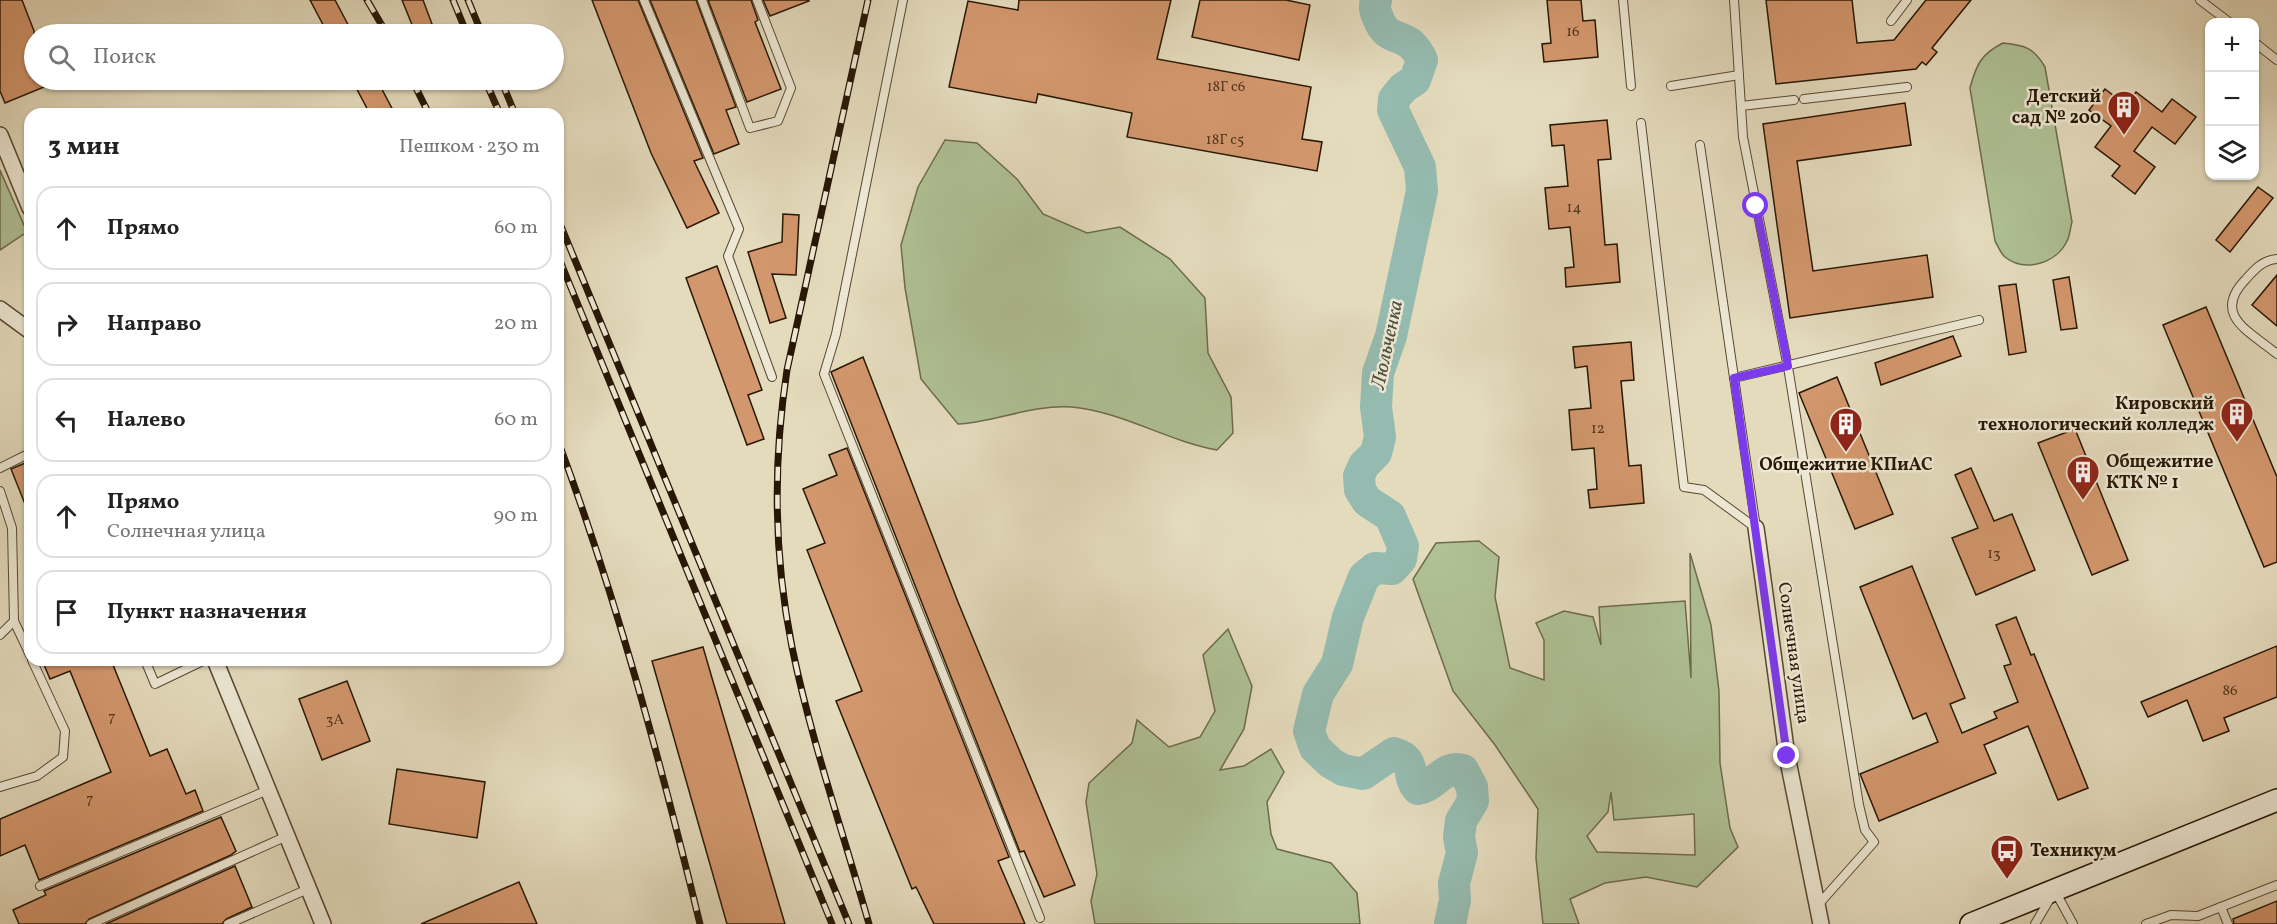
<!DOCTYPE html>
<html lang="ru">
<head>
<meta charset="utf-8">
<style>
  :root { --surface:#fff; --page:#f6f6f6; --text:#222; --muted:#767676; --line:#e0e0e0 }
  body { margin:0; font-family:Vollkorn,serif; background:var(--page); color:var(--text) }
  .controls { position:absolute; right:18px; top:18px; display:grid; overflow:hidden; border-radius:12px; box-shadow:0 2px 4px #0004 }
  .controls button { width:54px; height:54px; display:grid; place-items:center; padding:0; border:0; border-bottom:2px solid var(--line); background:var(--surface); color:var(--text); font:30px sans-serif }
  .stop { position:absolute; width:18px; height:18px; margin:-14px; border:4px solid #7c3aed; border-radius:50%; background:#fff }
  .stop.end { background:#7c3aed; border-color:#fff; box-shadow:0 2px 6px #0008 }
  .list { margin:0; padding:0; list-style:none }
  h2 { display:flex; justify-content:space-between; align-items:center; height:78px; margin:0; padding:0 24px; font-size:26px }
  h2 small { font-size:20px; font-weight:400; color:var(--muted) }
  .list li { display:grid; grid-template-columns:39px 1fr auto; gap:18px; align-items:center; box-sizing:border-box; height:84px; margin:0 12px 12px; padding:0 12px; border:2px solid var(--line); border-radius:18px }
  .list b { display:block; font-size:22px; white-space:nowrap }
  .list p { margin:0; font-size:20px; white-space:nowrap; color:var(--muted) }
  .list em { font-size:20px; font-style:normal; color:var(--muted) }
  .icon { flex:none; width:33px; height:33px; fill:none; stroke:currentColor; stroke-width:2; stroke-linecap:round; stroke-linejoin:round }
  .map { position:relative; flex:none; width:2277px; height:924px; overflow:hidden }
  .search { position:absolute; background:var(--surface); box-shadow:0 2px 4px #0004; left:24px; top:24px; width:540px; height:66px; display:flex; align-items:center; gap:15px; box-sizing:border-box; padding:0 21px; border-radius:33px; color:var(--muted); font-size:22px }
  .panel { position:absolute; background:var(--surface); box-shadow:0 2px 4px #0004; left:24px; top:108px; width:540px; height:558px; border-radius:18px }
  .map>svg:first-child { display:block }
  .green { fill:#afc195; stroke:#6c6c4d; stroke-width:1.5; fill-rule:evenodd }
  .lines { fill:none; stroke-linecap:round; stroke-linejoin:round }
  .river { stroke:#95bbb0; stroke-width:32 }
  .building { fill:#d3976d; stroke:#281705; stroke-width:1.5 }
  .lane-casing { stroke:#574833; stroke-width:10 }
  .street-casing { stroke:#574833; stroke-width:18 }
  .secondary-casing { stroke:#281705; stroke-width:24 }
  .lane { stroke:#ede8d4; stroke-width:8 }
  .street { stroke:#ede8d4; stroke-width:15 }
  .secondary { stroke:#ede8d4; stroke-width:21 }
  .rail-casing { stroke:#281705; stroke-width:7 }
  .rail { stroke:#ede8d4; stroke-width:4.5; stroke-dasharray:14; stroke-linecap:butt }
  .route { stroke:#7c3aed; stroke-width:8 }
  .labels { text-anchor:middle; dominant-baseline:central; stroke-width:5; stroke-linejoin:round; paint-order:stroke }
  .number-label { font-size:15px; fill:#53371f }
  .poi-label { font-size:18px; font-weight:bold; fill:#281705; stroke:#ede8d4; text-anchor:end }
  .street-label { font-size:18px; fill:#281705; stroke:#ede8d4 }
  .water-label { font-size:20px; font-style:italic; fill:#4e5041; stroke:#ede8d4 }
</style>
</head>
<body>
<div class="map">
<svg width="2277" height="924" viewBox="0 0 2277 924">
  <rect width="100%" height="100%" fill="#e4dbbd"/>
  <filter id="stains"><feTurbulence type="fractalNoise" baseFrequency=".00333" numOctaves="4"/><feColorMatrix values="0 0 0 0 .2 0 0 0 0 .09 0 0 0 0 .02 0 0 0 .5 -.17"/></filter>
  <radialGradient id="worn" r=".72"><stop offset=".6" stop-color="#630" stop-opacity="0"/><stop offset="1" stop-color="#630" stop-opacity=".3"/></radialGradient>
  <g class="green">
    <path d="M2003,43C2025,45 2034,48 2045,67L2072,222C2070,228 2070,236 2067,241C2057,263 2025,273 2005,257C2001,254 1998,246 1995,241L1970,88C1976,65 1981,54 2003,43Z"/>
    <path d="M945,140L977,143L1017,179L1043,214L1087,233L1120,227L1170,259L1205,298L1208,353L1231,397L1233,433L1217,450C1167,441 1123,412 1072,407C1033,404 996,422 958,424L921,379L905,288L901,245L918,187Z"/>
    <polygon points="0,170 27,232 0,250"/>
    <path d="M1479,541L1499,557L1495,597L1510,668L1544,680V640L1536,623L1564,611L1593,617L1601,645L1599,607L1685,601L1691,678L1690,553L1711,625L1719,691L1720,763L1730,828L1738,847L1697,887L1646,877L1605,883L1570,899L1579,924H1543L1536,858L1538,809L1495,745L1453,691L1413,579L1436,543ZM1611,792L1614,820L1694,814L1695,855L1597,852L1587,836L1608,812Z"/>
    <polygon points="1228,629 1252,686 1244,729 1220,770 1244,766 1271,749 1284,772 1267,802 1271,834 1277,849 1331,863 1357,893 1360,924 1095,924 1091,901 1097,874 1086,802 1089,783 1132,743 1137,720 1169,747 1200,737 1215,711 1203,655"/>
  </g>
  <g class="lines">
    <path class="river" d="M1376,0C1374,8 1375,11 1378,18C1387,40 1396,33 1411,44C1416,49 1419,53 1422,60L1415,80L1403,88L1394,99L1393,110L1420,167L1422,191L1391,336L1378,373L1376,407L1380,437L1376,453L1364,465L1359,476L1360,490L1367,501L1390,516L1403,546L1401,559L1392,569L1375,568L1364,577L1348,617L1337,664L1318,694L1309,731L1315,748L1331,763L1343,770L1363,774L1394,753C1418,760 1405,775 1418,789C1436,786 1444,764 1463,770L1472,787L1473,801L1461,821L1459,837L1462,853L1454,883L1455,900L1450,924"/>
  </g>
  <g class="building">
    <polygon points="0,0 22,0 34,31 34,80 61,80 5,103 0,91"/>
    <polygon points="310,0 335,0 353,34 328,34"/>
    <polygon points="402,0 423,0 432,24 415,32"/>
    <polygon points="592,0 638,0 703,158 694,161 719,213 687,228 651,153"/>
    <polygon points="650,0 696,0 736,107 726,110 739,144 714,154"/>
    <polygon points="708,0 751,0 758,20 755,22 781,89 747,102"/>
    <polygon points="763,0 808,0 809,1 770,16"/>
    <polygon points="1019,0 1171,0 1157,59 1311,87 1302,139 1322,142 1317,171 1127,137 1132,113 1038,94 1036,103 949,87 968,1 1018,10"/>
    <polygon points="1200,0 1286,0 1310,5 1299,60 1192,37"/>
    <polygon points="1547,0 1581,0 1583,21 1595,20 1598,57 1544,62 1542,44 1551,43"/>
    <polygon points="1766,0 1852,0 1857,43 1894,40 1926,0 1971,0 1932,48 1937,52 1926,65 1922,62 1916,69 1776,84"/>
    <polygon points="352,80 377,80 395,114 370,114"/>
    <polygon points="2105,89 2126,105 2136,92 2162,112 2172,99 2196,117 2175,144 2152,127 2134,151 2155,167 2135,194 2112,176 2120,166 2095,147 2111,126 2089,110"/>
    <polygon points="1905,103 1911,145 1797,161 1813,271 1927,255 1933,297 1790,318 1763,124"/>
    <polygon points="1607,120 1611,159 1598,160 1605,245 1617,244 1620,282 1566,287 1565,268 1574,267 1570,227 1549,229 1545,188 1568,186 1564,145 1552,146 1550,125"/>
    <polygon points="2258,187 2273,198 2230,252 2216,240"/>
    <polygon points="783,214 799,215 796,275 772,274 786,318 770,323 748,252 782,242"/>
    <polygon points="717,266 762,390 748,395 764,439 747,445 686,278"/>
    <polygon points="2277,275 2277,326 2252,305"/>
    <polygon points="2069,277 2077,328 2061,330 2053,280"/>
    <polygon points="2016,284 2026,352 2009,355 1999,286"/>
    <polygon points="2206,307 2277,477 2277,562 2264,567 2163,325"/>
    <polygon points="1953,336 1961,356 1881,385 1875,363"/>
    <polygon points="1631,342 1634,380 1621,381 1629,466 1641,465 1644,503 1590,508 1588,490 1597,489 1594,448 1572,450 1569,410 1591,408 1587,366 1575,368 1573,347"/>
    <polygon points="863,357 958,602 1075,885 1044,897 1024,851 1020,852 831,372"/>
    <polygon points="1837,377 1893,514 1855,529 1799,393"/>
    <polygon points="2075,429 2128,560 2092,575 2038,443"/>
    <polygon points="847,448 1009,857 998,861 1025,924 934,924 916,887 912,889 836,701 862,691 807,550 825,543 803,489 837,475 829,455"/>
    <polygon points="30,461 30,514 29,514 11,469"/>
    <polygon points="1971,468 1994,521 2012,514 2035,570 1976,595 1952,538 1978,528 1955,475"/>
    <polygon points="1912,566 1965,698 1950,704 1962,733 1997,718 1994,712 2018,702 2004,666 2011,664 1996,625 2016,617 2031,655 2034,654 2088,788 2058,800 2028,726 1984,745 1996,773 1879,821 1860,774 1938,742 1926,713 1913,719 1860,587"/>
    <polygon points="2277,646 2277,697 2224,718 2229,731 2203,741 2187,700 2148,717 2141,702"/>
    <polygon points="703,647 712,678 785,924 727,924 652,661"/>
    <polygon points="42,660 111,660 150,756 167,749 186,794 195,790 203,811 39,880 25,845 0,856 0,819 111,772 70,671 50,679"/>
    <polygon points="347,681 370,741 322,760 299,699"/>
    <polygon points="397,769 485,782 477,838 389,824"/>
    <polygon points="221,817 236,851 231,855 89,919 85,924 19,924 13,910 46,895 44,891"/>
    <polygon points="235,866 252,907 226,919 222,924 106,924"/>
    <polygon points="519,882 537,924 421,924"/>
    <polygon points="2277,901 2277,924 2234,924 2233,919"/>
  </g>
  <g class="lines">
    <g class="lane-casing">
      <g id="lane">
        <polyline points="644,0 739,229 728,256 772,377"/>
        <polyline points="702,0 750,128 778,121 791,88 757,0"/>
        <polyline points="903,0 836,334 824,374 1040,918"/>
        <polyline points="1623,0 1631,86"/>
        <polyline points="1734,0 1743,137 1789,373 1859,805 1865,830 1874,842 1818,905"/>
        <polyline points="2200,0 2229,22"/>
        <polyline points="1891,21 1907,0"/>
        <polyline points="2254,42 2277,60"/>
        <polyline points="1671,86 1739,75"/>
        <polyline points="1804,99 1907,87"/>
        <polyline points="1741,106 1794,100"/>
        <polyline points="1641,123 1684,487 1704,490 1756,528"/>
        <polyline points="1700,145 1756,528"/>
        <path d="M2277,259C2263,260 2255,269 2246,279C2211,315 2249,331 2277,354"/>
        <polyline points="1734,378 1979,320"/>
        <polyline points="0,468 30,453"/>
        <polyline points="0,491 12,528 14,621 0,635"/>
        <polyline points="14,621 30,655"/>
        <polyline points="145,660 155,684 205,660"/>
        <polyline points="0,787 37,776 63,757 65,731 32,660"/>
        <polyline points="40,886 268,790"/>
        <polyline points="2055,891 2073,924"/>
        <polyline points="2221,907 2228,924"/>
        <polyline points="91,924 287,836"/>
        <polyline points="228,924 308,889"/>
        <polyline points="2035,924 2051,897"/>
        <polyline points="2146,924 2171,915 2198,916 2277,885"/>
      </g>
    </g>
    <g class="street-casing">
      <g id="street">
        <polyline points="0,135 30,208"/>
        <polyline points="0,309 30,331"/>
        <polyline points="1756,528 1787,756 1821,924"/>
        <polyline points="215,660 323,924"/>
      </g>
    </g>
    <g class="secondary-casing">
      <polyline id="secondary" points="1971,924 2277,800"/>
    </g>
    <use href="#lane" class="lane"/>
    <use href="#street" class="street"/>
    <use href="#secondary" class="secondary"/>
    <g class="rail-casing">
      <g id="rail">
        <polyline points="367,0 387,34"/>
        <polyline points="453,0 467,34"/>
        <polyline points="468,0 482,34"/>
        <path d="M868,0L787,370C773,461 774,557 792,647C811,740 843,832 869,924"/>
        <polyline points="412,80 429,114"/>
        <polyline points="485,80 500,114"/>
        <polyline points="501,80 515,114"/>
        <polyline points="558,219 849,924"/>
        <polyline points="558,256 832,924"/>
        <path d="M558,441C617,599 660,760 700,924"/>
      </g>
    </g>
    <use href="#rail" class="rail"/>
  </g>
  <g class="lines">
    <polyline class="route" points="1756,206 1788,366 1734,378 1787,756"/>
  </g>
  <defs>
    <g id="building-pin" transform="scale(1.725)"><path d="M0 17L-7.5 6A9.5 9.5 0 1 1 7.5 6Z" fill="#8f2418" stroke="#ede8d4"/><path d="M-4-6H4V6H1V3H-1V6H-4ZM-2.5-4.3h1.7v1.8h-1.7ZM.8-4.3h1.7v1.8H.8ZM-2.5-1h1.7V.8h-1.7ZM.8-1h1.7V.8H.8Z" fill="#fff"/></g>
    <g id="bus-pin" transform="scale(1.725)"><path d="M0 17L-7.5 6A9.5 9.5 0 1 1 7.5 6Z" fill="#8f2418" stroke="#ede8d4"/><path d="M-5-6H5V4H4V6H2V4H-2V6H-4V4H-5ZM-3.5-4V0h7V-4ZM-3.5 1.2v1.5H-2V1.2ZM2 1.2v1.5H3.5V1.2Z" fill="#fff"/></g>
  </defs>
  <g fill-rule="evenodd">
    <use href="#building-pin" x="2124" y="107"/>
    <use href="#building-pin" x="2237" y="414"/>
    <use href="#building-pin" x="1846" y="424"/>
    <use href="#building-pin" x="2083" y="472"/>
    <use href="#bus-pin" x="2007" y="851"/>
  </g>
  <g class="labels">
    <g class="number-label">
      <text x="1573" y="32">16</text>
      <text x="1226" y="87">18Г с6</text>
      <text x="1225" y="140">18Г с5</text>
      <text x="1574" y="208">14</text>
      <text x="1598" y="429">12</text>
      <text x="1994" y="554">13</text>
      <text x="2230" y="691">86</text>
      <text x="112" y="717">7</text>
      <text x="335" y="720">3А</text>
      <text x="90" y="799">7</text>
    </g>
    <g class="poi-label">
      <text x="2101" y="97">Детский<tspan x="2101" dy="21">сад № 200</tspan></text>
      <text x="2214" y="404">Кировский<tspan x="2214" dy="21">технологический колледж</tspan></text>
      <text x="2106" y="462" text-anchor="start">Общежитие<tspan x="2106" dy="21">КТК № 1</tspan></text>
      <text x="1846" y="465" text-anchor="middle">Общежитие КПиАС</text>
      <text x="2030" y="851" text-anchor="start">Техникум</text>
    </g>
    <g class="street-label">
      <text transform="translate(1793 653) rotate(82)">Солнечная улица</text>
    </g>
    <g class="water-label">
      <text transform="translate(1388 345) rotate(-78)">Люльченка</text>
    </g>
  </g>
  <rect width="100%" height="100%" filter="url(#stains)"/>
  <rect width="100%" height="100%" fill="url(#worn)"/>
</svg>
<div class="controls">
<button>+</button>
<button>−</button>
<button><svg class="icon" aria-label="layers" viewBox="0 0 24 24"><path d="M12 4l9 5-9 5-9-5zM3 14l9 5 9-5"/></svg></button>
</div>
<div class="stop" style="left:1756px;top:206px"></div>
<div class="stop end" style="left:1787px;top:756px"></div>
<div class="search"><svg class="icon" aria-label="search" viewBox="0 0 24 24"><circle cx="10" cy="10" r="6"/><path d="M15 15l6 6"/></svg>Поиск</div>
<section class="panel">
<h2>3 мин<small>Пешком · 230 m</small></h2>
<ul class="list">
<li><svg class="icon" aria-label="ahead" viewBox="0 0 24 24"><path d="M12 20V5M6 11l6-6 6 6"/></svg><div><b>Прямо</b></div><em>60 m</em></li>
<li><svg class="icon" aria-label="right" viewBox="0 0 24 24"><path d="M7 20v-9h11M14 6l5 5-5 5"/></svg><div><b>Направо</b></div><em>20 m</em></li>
<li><svg class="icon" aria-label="left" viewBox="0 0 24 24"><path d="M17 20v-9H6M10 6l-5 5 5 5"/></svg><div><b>Налево</b></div><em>60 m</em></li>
<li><svg class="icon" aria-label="ahead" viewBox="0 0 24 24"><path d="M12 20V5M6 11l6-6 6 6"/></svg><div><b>Прямо</b><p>Солнечная улица</p></div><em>90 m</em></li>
<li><svg class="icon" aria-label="arrive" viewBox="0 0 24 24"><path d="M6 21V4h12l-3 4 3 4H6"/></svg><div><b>Пункт назначения</b></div></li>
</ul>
</section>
</div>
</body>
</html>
